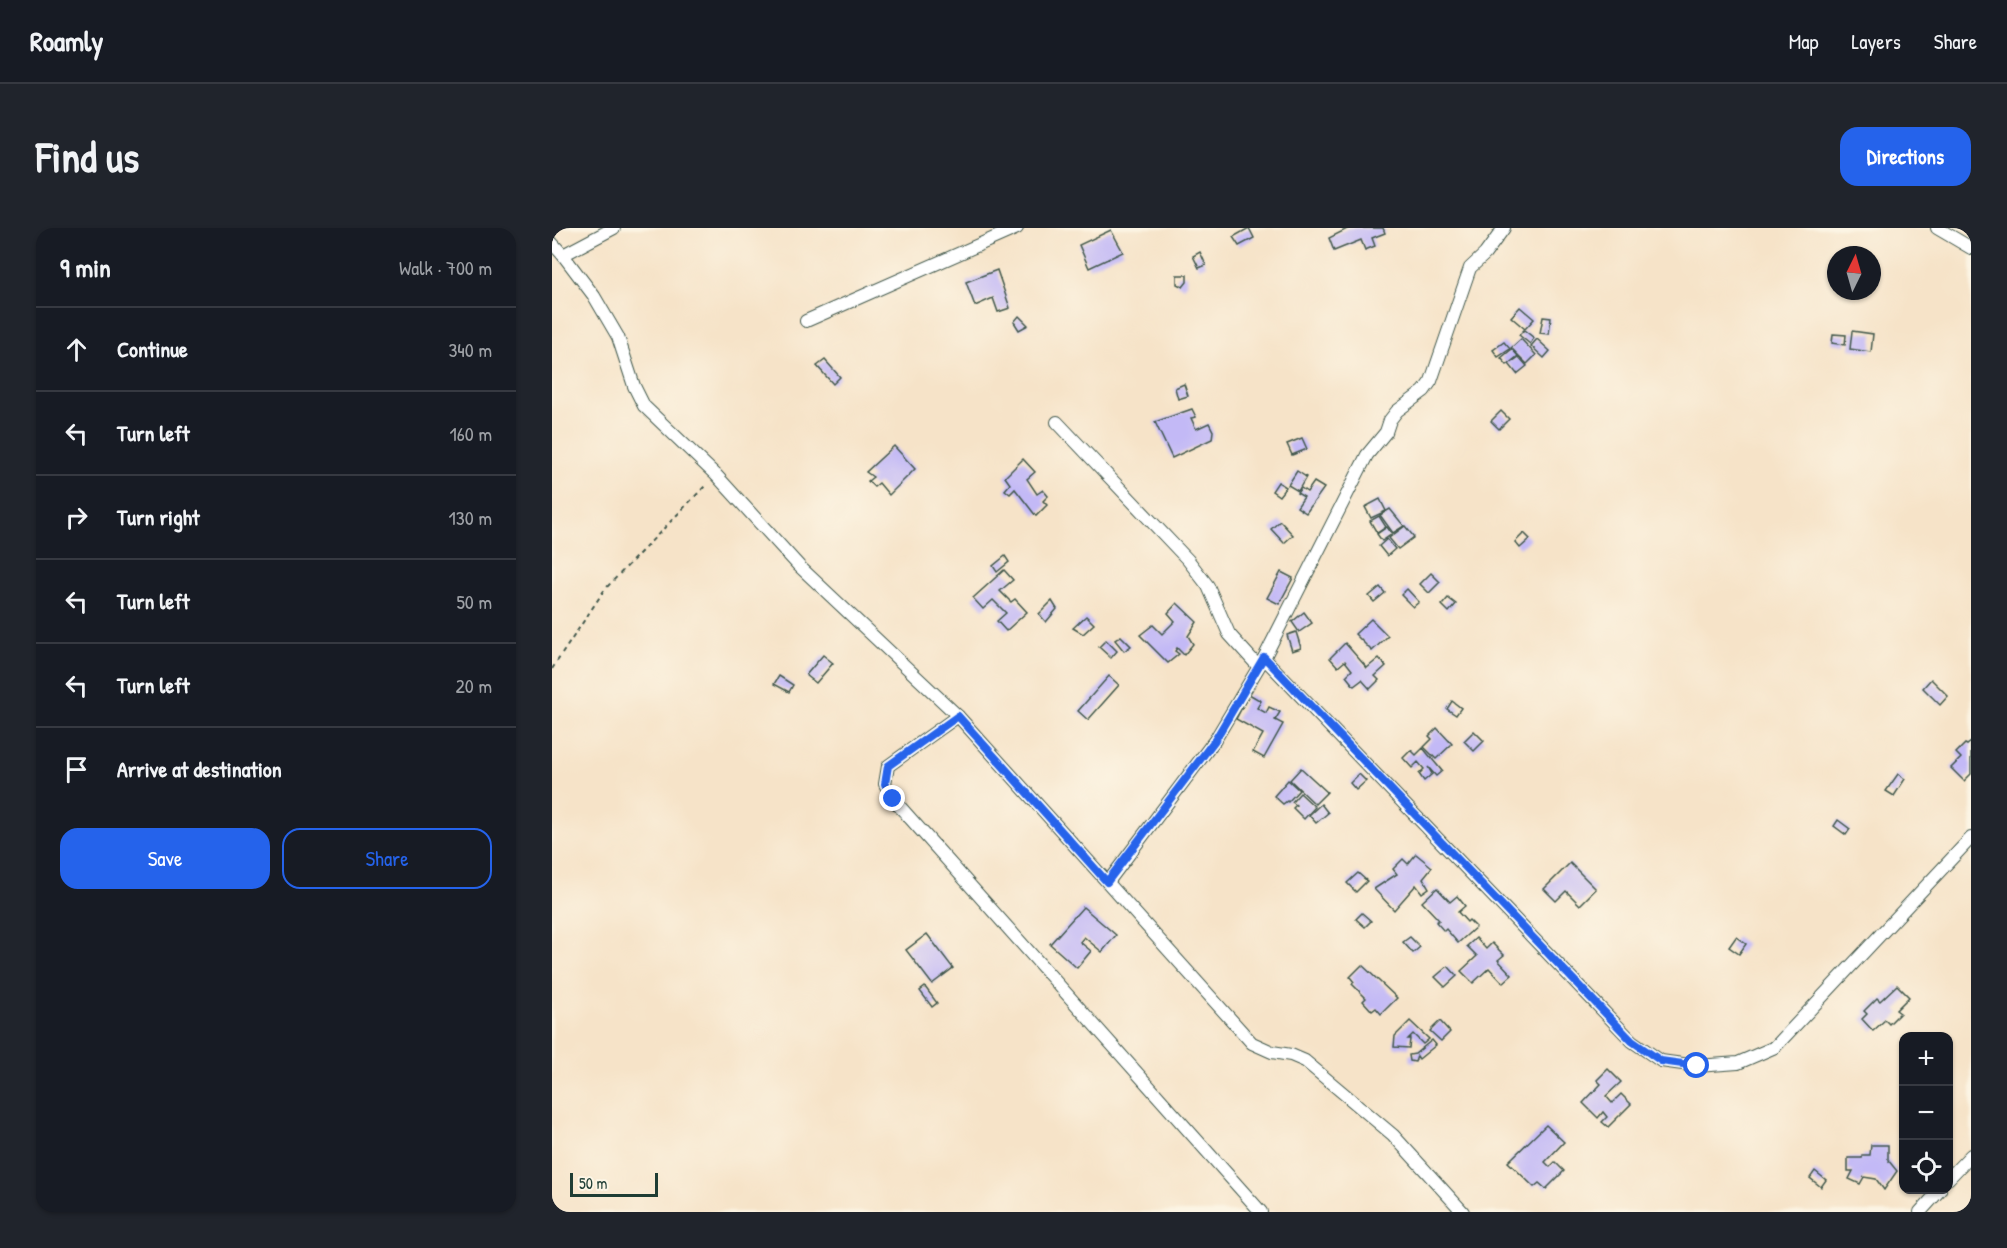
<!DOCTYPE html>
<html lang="en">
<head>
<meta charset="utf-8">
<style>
  :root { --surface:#171b24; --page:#20242c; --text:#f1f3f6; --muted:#9ea1a6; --line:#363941; --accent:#2563eb }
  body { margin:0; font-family:"Patrick Hand",sans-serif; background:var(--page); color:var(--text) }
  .controls { position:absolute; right:18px; bottom:18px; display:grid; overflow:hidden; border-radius:12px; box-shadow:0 2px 4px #0004 }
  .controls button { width:54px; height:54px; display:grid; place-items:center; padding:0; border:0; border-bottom:2px solid var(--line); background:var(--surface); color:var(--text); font:30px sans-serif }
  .compass { position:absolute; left:1275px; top:18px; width:54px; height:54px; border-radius:50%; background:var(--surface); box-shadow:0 2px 4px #0004; rotate:5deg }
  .scale { position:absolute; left:18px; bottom:15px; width:88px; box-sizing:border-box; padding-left:6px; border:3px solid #1f3d34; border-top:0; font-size:16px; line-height:21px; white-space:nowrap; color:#1f3d34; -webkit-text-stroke:4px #fcf5e5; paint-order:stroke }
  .stop { position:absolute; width:18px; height:18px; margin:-14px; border:4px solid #2563eb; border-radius:50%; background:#fff }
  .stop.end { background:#2563eb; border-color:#fff; box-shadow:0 2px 6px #0008 }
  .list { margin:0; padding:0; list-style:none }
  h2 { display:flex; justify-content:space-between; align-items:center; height:78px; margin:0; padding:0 24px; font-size:26px }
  h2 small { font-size:20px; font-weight:400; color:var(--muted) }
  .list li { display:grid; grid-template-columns:39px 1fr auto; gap:18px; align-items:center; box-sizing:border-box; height:84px; padding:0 24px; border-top:2px solid var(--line) }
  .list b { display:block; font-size:22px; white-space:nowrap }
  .list em { font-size:20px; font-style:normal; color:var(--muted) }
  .actions { display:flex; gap:12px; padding:18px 24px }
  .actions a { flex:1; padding:14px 0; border:2px solid var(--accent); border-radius:18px; text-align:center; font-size:21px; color:var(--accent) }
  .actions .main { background:var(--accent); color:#fff }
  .icon { flex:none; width:33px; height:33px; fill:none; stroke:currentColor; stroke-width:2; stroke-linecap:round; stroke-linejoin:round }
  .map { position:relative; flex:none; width:1419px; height:984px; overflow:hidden; border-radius:18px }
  header { display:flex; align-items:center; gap:36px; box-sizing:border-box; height:84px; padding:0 30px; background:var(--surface); border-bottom:2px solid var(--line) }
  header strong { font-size:28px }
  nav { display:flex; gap:33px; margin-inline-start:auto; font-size:21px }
  .intro { display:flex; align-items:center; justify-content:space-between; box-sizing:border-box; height:144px; padding:0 36px }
  h1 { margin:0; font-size:42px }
  .button { padding:15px 27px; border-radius:18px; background:var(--accent); color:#fff; font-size:21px; font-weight:700 }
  main { display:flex; gap:36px; padding:0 36px }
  aside { flex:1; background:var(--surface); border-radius:18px; box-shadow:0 2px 4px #0004 }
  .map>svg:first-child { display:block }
  .building { fill:#c3b9f6 }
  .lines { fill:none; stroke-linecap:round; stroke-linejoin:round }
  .minor-casing { stroke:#3f564a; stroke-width:14 }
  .path { stroke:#3f564a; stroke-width:2; stroke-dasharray:4.5 4.5; stroke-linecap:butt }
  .minor { stroke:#fff; stroke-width:12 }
  .route { stroke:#2563eb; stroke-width:8 }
</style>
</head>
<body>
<header>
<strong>Roamly</strong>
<nav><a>Map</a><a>Layers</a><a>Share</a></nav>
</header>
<div class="intro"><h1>Find us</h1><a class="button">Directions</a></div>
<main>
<aside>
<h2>9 min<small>Walk · 700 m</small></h2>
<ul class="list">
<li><svg class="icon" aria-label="ahead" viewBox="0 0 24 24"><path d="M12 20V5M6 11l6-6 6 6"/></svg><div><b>Continue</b></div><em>340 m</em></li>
<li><svg class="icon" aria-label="left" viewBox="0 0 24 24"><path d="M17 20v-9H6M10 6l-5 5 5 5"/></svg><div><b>Turn left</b></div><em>160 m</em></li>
<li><svg class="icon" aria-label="right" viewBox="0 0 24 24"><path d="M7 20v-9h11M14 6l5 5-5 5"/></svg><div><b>Turn right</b></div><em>130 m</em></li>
<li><svg class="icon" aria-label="left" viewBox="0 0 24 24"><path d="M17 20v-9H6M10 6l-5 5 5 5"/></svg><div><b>Turn left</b></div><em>50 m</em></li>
<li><svg class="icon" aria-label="left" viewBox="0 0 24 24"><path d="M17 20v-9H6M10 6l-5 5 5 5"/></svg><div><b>Turn left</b></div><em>20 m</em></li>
<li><svg class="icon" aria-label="arrive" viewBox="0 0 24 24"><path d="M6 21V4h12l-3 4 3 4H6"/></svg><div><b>Arrive at destination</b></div></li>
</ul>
<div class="actions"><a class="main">Save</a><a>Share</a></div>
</aside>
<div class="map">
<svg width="1419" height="984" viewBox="0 0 1419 984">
  <rect width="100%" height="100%" fill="#fcf5e5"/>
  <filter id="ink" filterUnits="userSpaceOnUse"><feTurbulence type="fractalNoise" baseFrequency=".0167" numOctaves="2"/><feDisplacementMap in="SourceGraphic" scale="12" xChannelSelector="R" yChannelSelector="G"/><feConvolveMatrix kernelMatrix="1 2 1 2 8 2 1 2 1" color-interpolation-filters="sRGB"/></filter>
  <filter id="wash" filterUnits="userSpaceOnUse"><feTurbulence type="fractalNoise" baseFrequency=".008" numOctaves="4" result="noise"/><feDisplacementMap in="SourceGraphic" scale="24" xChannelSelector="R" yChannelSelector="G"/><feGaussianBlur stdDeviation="1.35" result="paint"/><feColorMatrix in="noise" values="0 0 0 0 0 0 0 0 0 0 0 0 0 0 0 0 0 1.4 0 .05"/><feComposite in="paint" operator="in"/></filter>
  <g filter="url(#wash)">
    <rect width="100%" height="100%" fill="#f6e3c8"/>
    <g id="blocks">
      <g class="building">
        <polygon points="697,0 702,10 687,18 681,9"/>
        <polygon points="797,0 831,0 833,5 820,10 823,18 813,22 809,12 782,23 777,10"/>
        <polygon points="559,2 571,24 537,40 527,17"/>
        <polygon points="648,24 654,37 647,40 641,28"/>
        <polygon points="445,42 458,80 446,84 441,70 423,78 414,54"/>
        <polygon points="625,47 635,47 635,54 631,59 625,56"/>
        <polygon points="968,79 982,91 973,101 959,89"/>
        <polygon points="467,88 476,97 467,102 462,94"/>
        <polygon points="991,89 999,90 997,106 988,105"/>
        <polygon points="972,102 982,110 978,116 967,107"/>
        <polygon points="1300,103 1321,106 1319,124 1298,121"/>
        <polygon points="1281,106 1294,107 1293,117 1280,115"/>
        <polygon points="969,111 984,127 975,136 959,120"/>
        <polygon points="985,111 998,123 992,130 979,118"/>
        <polygon points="952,114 958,121 946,129 941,122"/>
        <polygon points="960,121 966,128 955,137 949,130"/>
        <polygon points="967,129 975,138 965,146 957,136"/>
        <polygon points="273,132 288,149 281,156 265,138"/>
        <polygon points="632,156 636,168 626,171 623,160"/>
        <polygon points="640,181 644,189 639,190 644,201 657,195 661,203 660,211 620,230 603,194"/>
        <polygon points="949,183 957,191 947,201 939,193"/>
        <polygon points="750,210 755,221 740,227 735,216"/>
        <polygon points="342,218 363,241 337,267 327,255 322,259 316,253 321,249 314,244"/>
        <polygon points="471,231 483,244 475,251 485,266 491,262 496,268 491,273 495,277 484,288 463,261 458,266 453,262 458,256 453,249"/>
        <polygon points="745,243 754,249 746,263 736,257"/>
        <polygon points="726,254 734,259 727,268 720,263"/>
        <polygon points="762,254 772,260 754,285 745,279 752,269 745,265 749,260 755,264"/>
        <polygon points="828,271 834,283 819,290 813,279"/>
        <polygon points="838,281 852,298 841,305 828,287"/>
        <polygon points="827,288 834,299 825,305 818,293"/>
        <polygon points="728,293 741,307 732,315 719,301"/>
        <polygon points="853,298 862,309 846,321 837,310"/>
        <polygon points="835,299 840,306 830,313 825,306"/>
        <polygon points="972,305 978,311 968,320 963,314"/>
        <polygon points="835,311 843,321 835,328 827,318"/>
        <polygon points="453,328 457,334 445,344 441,338"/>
        <polygon points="452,342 461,352 448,363 459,374 463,371 475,384 454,403 445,393 454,385 441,372 431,381 421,370"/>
        <polygon points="729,344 741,350 727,376 715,370"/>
        <polygon points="879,345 888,354 877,365 868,356"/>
        <polygon points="828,359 833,365 822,374 817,368"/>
        <polygon points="855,361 867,374 861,379 849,367"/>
        <polygon points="896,370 904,376 897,384 890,377"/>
        <polygon points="500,373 505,381 494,394 487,386"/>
        <polygon points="625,375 645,394 636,408 641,416 632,427 625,420 623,423 627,426 616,435 588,407 601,397 610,406 623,393 616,385"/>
        <polygon points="752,384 760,395 747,404 740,394"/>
        <polygon points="534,388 542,396 531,406 521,400"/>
        <polygon points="819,391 836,408 820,423 803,406"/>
        <polygon points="744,404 749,420 740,423 735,407"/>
        <polygon points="569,408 579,418 572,423 563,412"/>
        <polygon points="554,412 565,423 559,430 547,419"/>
        <polygon points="793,415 815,440 827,430 834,438 823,448 827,452 818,461 810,452 802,458 794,448 800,442 793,433 786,439 778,430"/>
        <polygon points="271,427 281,435 264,455 254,447"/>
        <polygon points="227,448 241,457 237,464 222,456"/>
        <polygon points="557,448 567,457 536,492 526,483"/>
        <polygon points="1379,451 1396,468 1388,477 1371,460"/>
        <polygon points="697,466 709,473 705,480 714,485 717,479 728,484 723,492 731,496 712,530 701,524 711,506 684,491"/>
        <polygon points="900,473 909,480 904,487 895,481"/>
        <polygon points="885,500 900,516 884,531 872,519 880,511 877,508"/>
        <polygon points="922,503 932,513 922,523 912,513"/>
        <polygon points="1419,514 1419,546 1412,553 1399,540 1409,530 1404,525 1413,516 1415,517"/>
        <polygon points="871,520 890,543 884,548 876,539 880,546 872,553 867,546 872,541 866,534 860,540 851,530 859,522 864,527"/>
        <polygon points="749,540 775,564 763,576 738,552"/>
        <polygon points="807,546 814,553 804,562 798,555"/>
        <polygon points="1346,546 1353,551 1342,568 1334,563"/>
        <polygon points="736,552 747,562 736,574 735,573 731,576 722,568"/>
        <polygon points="748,565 763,579 752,591 741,580 744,577 740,574"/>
        <polygon points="769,576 776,585 764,595 757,587"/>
        <polygon points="1286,592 1298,601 1294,607 1282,598"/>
        <polygon points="864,626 880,639 871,650 877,660 870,665 864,657 842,682 822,661 845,646 841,641 851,631 856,636"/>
        <polygon points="1018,635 1044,661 1028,677 1014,663 1004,673 992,661"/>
        <polygon points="806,645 815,653 804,664 795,655"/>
        <polygon points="885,660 898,674 905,668 913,678 906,684 915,694 917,692 924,699 906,715 894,701 892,703 884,694 887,692 870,674"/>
        <polygon points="531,679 564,707 550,724 532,709 528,714 539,723 525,740 498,716"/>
        <polygon points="810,685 819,693 813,699 804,691"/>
        <polygon points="375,706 401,740 380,756 354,722"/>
        <polygon points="858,709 868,719 861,725 851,714"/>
        <polygon points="1184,709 1194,716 1187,726 1177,719"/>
        <polygon points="924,710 934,721 940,715 952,727 946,732 960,747 951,755 937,740 921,755 909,743 925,728 915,718"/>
        <polygon points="810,737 845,770 829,786 824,780 820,783 811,773 814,770 800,756 802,754 798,749"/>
        <polygon points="896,738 905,748 893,759 883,749"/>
        <polygon points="1345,757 1357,769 1344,782 1348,785 1337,796 1333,792 1321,803 1310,791 1315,786 1312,783 1325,770 1328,773"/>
        <polygon points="373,759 385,775 380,779 368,763"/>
        <polygon points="858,793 877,811 871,816 861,806 856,811 858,811 857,820 842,819 843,808"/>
        <polygon points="888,793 898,804 889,813 878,803"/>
        <polygon points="880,812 884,817 867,831 865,828 863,834 858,833 857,827 863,826"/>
        <polygon points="1056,841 1069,854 1054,868 1060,875 1069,866 1079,876 1056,899 1050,894 1055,889 1051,884 1046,890 1031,875 1049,856 1045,852"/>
        <polygon points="994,897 1012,914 993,934 998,939 1003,934 1012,943 994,961 987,955 982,959 956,934"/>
        <polygon points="1319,917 1336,917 1336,932 1345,943 1332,962 1324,951 1312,949 1308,956 1297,951 1301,943 1296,943 1296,930 1310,930 1310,927 1318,927"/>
        <polygon points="1263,943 1274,952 1269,959 1258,950"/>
      </g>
    </g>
  </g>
  <g filter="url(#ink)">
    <use href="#blocks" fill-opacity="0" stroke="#3f564a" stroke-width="1.5"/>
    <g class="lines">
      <g class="minor-casing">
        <g id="minor">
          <polyline points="1385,0 1419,20"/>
          <polyline points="0,15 11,27 42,68 66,109 82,158 92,178 164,247 247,338 406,488 700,815 720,824 739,827 753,833 841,907 911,984"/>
          <polyline points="11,27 62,0"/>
          <polyline points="254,93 465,0"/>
          <polyline points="505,194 636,332 656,358 677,406 706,438"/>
          <polyline points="712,430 1080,813 1109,833 1145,838 1186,835 1223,819 1419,610"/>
          <polyline points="406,488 336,538 333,556 341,571 709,984"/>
          <polyline points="556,654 663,512 712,430 815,227 834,204 838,192 845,183 872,163 879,153 918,40 933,26 952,0"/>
          <polyline points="1396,951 1419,927"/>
          <polyline points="1368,984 1388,962"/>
        </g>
      </g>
      <polyline class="path" points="0,441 53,361 155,256"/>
      <use href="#minor" class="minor"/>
    </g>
  </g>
  <g class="lines" filter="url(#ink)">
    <polyline class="route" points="341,571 333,556 336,538 406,488 555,654 663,512 712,429 1080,813 1109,833 1145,838"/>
  </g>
</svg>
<div class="controls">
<button>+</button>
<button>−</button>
<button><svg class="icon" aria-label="locate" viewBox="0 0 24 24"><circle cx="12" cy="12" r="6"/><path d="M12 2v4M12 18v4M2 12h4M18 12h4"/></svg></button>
</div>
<svg class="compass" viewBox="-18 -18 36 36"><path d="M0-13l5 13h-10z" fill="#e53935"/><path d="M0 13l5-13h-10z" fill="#9ea1a6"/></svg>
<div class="scale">50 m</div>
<div class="stop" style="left:1145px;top:838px"></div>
<div class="stop end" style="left:341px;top:571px"></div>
</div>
</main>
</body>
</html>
